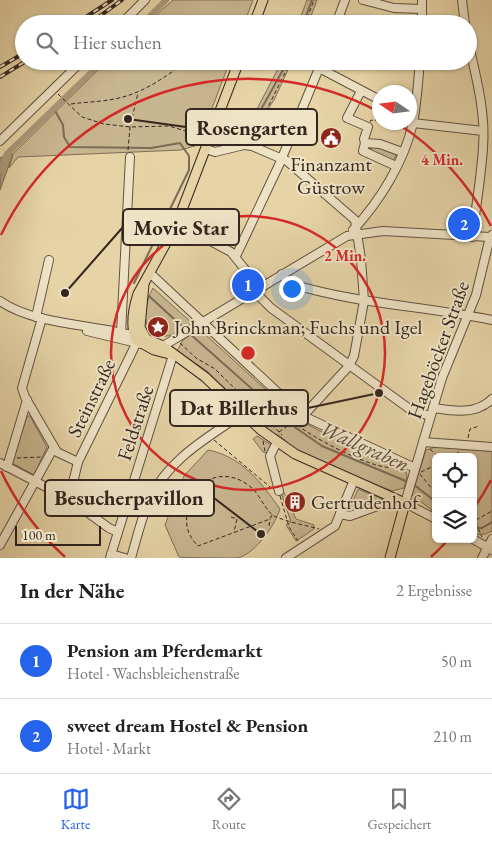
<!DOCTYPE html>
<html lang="de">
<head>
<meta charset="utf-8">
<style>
  :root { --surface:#fff; --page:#f2f2f2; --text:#222; --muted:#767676; --line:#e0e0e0; --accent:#2563eb }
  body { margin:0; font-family:"EB Garamond",serif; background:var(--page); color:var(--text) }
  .controls { position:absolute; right:15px; bottom:15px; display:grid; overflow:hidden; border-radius:8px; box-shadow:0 1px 4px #0004 }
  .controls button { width:45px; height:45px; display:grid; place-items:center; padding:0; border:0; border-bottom:1px solid var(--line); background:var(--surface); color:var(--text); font:25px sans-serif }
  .compass { position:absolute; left:372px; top:85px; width:45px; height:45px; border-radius:50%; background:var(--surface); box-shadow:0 1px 4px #0004; rotate:283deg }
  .scale { position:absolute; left:15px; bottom:12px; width:86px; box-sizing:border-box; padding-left:5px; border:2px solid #34261f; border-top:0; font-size:14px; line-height:18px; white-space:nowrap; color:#34261f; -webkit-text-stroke:4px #efe3c6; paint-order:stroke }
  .you { position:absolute; left:291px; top:288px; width:18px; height:18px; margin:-12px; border:4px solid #fff; border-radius:50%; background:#1a73e8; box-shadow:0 0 0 8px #1a73e833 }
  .badge { display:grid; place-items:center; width:32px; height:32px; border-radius:50%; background:var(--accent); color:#fff; font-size:16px; font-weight:700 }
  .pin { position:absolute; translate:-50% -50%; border:2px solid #fff; box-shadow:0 1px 5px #0006 }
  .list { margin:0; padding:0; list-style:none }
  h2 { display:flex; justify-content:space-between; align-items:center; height:65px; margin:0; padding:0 20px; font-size:21px }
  h2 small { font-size:16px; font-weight:400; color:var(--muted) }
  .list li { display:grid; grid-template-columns:32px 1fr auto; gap:15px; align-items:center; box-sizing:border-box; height:75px; padding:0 20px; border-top:1px solid var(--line) }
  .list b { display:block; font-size:19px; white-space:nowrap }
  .list p { margin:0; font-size:16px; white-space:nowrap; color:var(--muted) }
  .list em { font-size:16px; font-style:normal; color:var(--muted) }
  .icon { flex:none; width:28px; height:28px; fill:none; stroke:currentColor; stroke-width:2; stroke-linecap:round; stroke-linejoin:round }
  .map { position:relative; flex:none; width:492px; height:558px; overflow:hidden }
  .search { position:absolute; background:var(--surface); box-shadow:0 1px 4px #0004; left:15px; right:15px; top:15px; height:55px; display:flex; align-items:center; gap:12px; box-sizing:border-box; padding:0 18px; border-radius:28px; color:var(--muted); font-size:19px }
  .sheet { height:215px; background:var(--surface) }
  nav { display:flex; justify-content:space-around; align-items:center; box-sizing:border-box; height:70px; border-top:1px solid var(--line); background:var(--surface); font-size:14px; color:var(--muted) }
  nav a { display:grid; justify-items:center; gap:2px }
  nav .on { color:var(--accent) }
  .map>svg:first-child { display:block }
  .green { fill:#c8b690; stroke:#7e6e58 }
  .water { fill:#a99979; stroke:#7a6b55 }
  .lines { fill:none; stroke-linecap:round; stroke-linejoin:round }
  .stream { stroke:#7a6b55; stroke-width:2 }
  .canal { stroke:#a99979; stroke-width:6 }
  .minor-casing { stroke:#605241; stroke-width:10 }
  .major-casing { stroke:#34261f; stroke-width:11 }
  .path { stroke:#34261f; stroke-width:1; stroke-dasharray:4 2.5; stroke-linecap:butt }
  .minor { stroke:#efe3c6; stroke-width:8 }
  .major { stroke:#e6d4a7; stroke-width:9 }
  .rail-casing { stroke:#34261f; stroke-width:4 }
  .rail { stroke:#efe3c6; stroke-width:2; stroke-dasharray:5.5; stroke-linecap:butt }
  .ring { fill:none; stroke:#d62828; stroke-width:2.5 }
  .labels { text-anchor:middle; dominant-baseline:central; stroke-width:4; stroke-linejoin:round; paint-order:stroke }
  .poi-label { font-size:20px; fill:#34261f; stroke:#efe3c6; text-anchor:start }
  .street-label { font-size:20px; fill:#34261f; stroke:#efe3c6 }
  .water-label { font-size:21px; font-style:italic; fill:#57483a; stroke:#efe3c6 }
  .centre { fill:#d62828; stroke:#efe3c6; stroke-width:2.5 }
  .ring-label { font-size:15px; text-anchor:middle; font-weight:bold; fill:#d62828; stroke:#efe3c6; stroke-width:4; stroke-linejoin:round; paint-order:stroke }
  .leader { fill:none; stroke:#34261f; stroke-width:2 }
  .callout-dot { fill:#34261f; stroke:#efe3c6; stroke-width:2 }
  .callout { fill:#efe3c6; stroke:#34261f; stroke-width:2 }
  .callout-label { font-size:21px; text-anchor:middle; font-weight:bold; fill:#34261f }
</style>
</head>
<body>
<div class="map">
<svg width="492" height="558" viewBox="0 0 492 558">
  <rect width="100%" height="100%" fill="#e6d4a7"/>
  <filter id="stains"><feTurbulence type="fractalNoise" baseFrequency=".004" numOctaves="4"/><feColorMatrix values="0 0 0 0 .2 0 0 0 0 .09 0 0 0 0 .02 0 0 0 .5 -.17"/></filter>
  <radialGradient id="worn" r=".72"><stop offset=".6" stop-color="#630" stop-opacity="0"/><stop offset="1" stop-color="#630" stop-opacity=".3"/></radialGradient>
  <g class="green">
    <polygon points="173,0 253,0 244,24 146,24"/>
    <polygon points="307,0 317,0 308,24 298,24"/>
    <polygon points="107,61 230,61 198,145 181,150 18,157 9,168 13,154"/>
    <polygon points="282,61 292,61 274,100 248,139 214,145 218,135 246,130"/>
    <polygon points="372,145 397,153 393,162 370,153"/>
    <path d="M153,288L192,323H193C182,331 166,341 153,334C140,321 146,302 153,288Z"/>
    <polygon points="201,328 207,332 207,336 298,419 320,431 405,468 407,476 404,488 392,491 308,457 284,443 285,440 277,434 275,436 207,371 177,351 183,340"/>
    <polygon points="27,416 30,416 47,447 34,475 12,463"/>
    <polygon points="257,436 271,445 268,453 263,452 253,439"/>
    <polygon points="436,447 492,451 492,531 485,534 473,535 473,457 436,457 436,513 412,495 426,450"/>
    <path d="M208,450C241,456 262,483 280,509C275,525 256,553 238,558C227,558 192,558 179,557L165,525L184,476Z"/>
    <polygon points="281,486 296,519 314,525 314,529 296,541 286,525 291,522 280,490"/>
    <polygon points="358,489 383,499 383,502 348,513"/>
  </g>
  <polygon class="water" points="7,154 13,154 0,190 0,158"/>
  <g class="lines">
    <g class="stream">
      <polyline points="303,24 312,0"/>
      <polyline points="53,107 63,125 64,137 70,147 151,148 180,143 189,156 189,170 134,283"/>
      <polyline points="217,142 249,131 288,61"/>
      <polyline points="149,296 186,330"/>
      <polyline points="189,333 296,428 322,446 408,482"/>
      <polyline points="413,484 436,502"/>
      <polyline points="473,528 482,528 492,522"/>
    </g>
    <g class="canal">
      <polyline points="142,24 166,0"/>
      <polyline points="0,170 7,154 103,61"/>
    </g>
    <g class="minor-casing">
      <g id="minor">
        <polyline points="363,0 394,8 422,9"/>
        <polyline points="462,0 465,24"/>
        <polyline points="121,24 145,0"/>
        <polyline points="336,24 345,0"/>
        <polyline points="422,24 422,0"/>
        <path d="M468,41C476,76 486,113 483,148C481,178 476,207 472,237"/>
        <polyline points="321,69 380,100"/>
        <polyline points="361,91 347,118 368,127 364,139 365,143"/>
        <polyline points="413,123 483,131"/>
        <polyline points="0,141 82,61"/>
        <polyline points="206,149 215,152 244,145 252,146 287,161 355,220 361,259 364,301 354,356 349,366 303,416"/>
        <polyline points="396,166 363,151 365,143 380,144 402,152"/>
        <polyline points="177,223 231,252 259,287"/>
        <path d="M353,230C380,201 404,162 413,123C417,103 418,81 420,61"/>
        <polyline points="236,256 279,165 322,61"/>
        <path d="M282,274L286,280L292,284C357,304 425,306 492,320"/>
        <polyline points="153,276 303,416 415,468"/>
        <polyline points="254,291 271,308 411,410 430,416"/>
        <path d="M0,301C36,326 97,324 139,337"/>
        <polyline points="36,317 49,260"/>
        <polyline points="42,318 22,388 25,397 57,452 78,462"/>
        <polyline points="87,331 141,344"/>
        <polyline points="121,333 130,157"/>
        <polyline points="163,346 347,236 383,231 490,237 492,235"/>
        <path d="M433,408C453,411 476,415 492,399"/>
        <polyline points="277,442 270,456 279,491"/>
        <polyline points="423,442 492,447"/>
        <polyline points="0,463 69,499 109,528 118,532"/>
        <polyline points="7,467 27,400"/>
        <polyline points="130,492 150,498"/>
        <polyline points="69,499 78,462 134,348"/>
        <polyline points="340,514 350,516 383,504"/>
        <polyline points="436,519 405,503 442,378 476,295 490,237"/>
        <polyline points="473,539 492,550"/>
        <polyline points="0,545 54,447"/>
        <polyline points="111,554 125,558"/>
        <polyline points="110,558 173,355"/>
        <path d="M131,558C137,538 141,518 150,499C167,461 205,439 239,416"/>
        <polyline points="286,558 335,526 354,480"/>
        <polyline points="482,558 492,539"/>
      </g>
    </g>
    <g class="major-casing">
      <g id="major">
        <polyline points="254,24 263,0"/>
        <polyline points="144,284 140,327 146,339 163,346 205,377 261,430 295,454 405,503 390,558"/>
        <path d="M173,355L154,350L136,340C130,325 133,309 138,294L177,223L239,61"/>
      </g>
    </g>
    <g class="path">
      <polyline points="305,24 314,0"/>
      <polyline points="58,94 82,117 104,124 130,127 169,126 202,136"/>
      <path d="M71,104C85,102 100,102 114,99C142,94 164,78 187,61"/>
      <polyline points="370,122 371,120 375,121 380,109"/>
      <polyline points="247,138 268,107 291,61"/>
      <polyline points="128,150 130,127 138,93"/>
      <polyline points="155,334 157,329"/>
      <polyline points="180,343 196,358 215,369 282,435"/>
      <path d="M292,421C309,436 377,473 397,467"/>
      <polyline points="279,432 296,420"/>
      <polyline points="468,438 470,429 479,426"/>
      <polyline points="214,440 270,487"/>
      <polyline points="263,441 265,451"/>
      <polyline points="430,449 438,457"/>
      <polyline points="451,457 459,452"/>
      <polyline points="17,458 41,457"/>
      <polyline points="421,472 436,465"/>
      <polyline points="420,474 436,494"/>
      <polyline points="280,496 289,527 298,541"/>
      <path d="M272,515L270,519L198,546C190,538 185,528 187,515C190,480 225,463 253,489C260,496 266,511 274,516C287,522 305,525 319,529"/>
      <polyline points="231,517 237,519 234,532"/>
      <polyline points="473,517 482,537"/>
      <polyline points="476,520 492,511"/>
      <polyline points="269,526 270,519"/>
    </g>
    <use href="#minor" class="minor"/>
    <use href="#major" class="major"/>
    <g class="rail-casing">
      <g id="rail">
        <polyline points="75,24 112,0"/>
        <polyline points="89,24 122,0"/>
        <polyline points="0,67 24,53"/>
        <polyline points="0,77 26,61"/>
      </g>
    </g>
    <use href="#rail" class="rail"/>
  </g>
  <g class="ring">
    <circle cx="248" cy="353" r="137"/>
    <path d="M491 480A274 274 0 0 1 474 508M448 540A274 274 0 0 1 431 557M65 557A274 274 0 0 1 1 471M1 235A274 274 0 0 1 379 112M397 123A274 274 0 0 1 491 226"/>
  </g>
  <defs>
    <g id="civic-disc" transform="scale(1.125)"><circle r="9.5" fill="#8f2418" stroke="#efe3c6"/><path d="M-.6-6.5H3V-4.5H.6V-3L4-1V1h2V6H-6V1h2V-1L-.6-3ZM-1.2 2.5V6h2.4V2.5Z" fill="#fff"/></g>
    <g id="sight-disc" transform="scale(1.125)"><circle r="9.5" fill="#8f2418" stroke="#efe3c6"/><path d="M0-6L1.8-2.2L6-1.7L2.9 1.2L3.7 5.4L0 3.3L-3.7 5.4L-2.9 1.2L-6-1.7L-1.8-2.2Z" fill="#fff"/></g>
    <g id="building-disc" transform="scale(1.125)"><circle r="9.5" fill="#8f2418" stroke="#efe3c6"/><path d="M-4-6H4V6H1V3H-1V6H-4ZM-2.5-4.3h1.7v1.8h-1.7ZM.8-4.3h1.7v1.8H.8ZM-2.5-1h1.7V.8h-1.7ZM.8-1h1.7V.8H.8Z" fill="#fff"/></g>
  </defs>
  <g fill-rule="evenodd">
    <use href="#civic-disc" x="331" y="138"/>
    <use href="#sight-disc" x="158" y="327"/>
    <use href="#building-disc" x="295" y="502"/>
  </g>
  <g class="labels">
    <g class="poi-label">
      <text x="331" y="164" text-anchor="middle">Finanzamt<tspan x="331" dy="23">Güstrow</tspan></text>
      <text x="174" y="327">John Brinckman; Fuchs und Igel</text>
      <text x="311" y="502">Gertrudenhof</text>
    </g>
    <g class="street-label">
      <text transform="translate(438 350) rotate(-70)">Hageböcker Straße</text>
      <text transform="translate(91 398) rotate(-64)">Steinstraße</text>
      <text transform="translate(135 423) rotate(-72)">Feldstraße</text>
    </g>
    <g class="water-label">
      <text transform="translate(365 446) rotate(24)">Wallgraben</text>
    </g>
  </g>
  <circle cx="248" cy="353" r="8" class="centre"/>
  <g class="ring-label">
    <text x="442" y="165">4 Min.</text>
    <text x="345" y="261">2 Min.</text>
  </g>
  <path class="leader" d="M128 119L186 127M65 293L123 227M379 393L308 408M261 534L214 498"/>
  <g class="callout-dot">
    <circle cx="128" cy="119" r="5"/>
    <circle cx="65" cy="293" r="5"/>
    <circle cx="379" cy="393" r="5"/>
    <circle cx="261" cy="534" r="5"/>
  </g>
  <g class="callout">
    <rect x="186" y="109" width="131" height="36" rx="5"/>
    <rect x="123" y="209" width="116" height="36" rx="5"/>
    <rect x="170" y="390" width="138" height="36" rx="5"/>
    <rect x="45" y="480" width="169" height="36" rx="5"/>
  </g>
  <g class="callout-label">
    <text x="252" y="135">Rosengarten</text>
    <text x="181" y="235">Movie Star</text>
    <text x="239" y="415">Dat Billerhus</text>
    <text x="129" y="505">Besucherpavillon</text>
  </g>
  <rect width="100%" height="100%" filter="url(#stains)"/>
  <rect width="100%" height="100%" fill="url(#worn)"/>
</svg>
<div class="controls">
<button><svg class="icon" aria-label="locate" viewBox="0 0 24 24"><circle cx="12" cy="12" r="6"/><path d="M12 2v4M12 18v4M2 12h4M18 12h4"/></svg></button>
<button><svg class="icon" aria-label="layers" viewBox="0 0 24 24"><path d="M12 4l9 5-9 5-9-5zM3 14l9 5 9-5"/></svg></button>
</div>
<svg class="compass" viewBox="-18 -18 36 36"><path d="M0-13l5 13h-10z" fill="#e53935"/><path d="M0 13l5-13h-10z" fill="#767676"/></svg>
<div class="scale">100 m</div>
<div class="you"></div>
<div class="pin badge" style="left:248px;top:285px">1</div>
<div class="pin badge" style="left:464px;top:224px">2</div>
<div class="search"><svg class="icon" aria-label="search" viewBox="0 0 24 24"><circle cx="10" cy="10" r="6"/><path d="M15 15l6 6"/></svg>Hier suchen</div>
</div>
<section class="sheet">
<h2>In der Nähe<small>2 Ergebnisse</small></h2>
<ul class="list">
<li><span class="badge">1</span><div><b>Pension am Pferdemarkt</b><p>Hotel · Wachsbleichenstraße</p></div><em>50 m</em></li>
<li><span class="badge">2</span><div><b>sweet dream Hostel &amp; Pension</b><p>Hotel · Markt</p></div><em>210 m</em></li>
</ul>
</section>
<nav>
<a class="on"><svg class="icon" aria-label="map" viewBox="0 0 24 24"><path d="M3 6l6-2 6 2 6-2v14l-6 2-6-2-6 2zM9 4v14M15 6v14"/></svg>Karte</a>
<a><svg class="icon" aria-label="directions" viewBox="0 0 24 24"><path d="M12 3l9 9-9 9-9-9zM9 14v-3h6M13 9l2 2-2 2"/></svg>Route</a>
<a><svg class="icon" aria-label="saved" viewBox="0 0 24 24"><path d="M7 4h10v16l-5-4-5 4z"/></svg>Gespeichert</a>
</nav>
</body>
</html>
